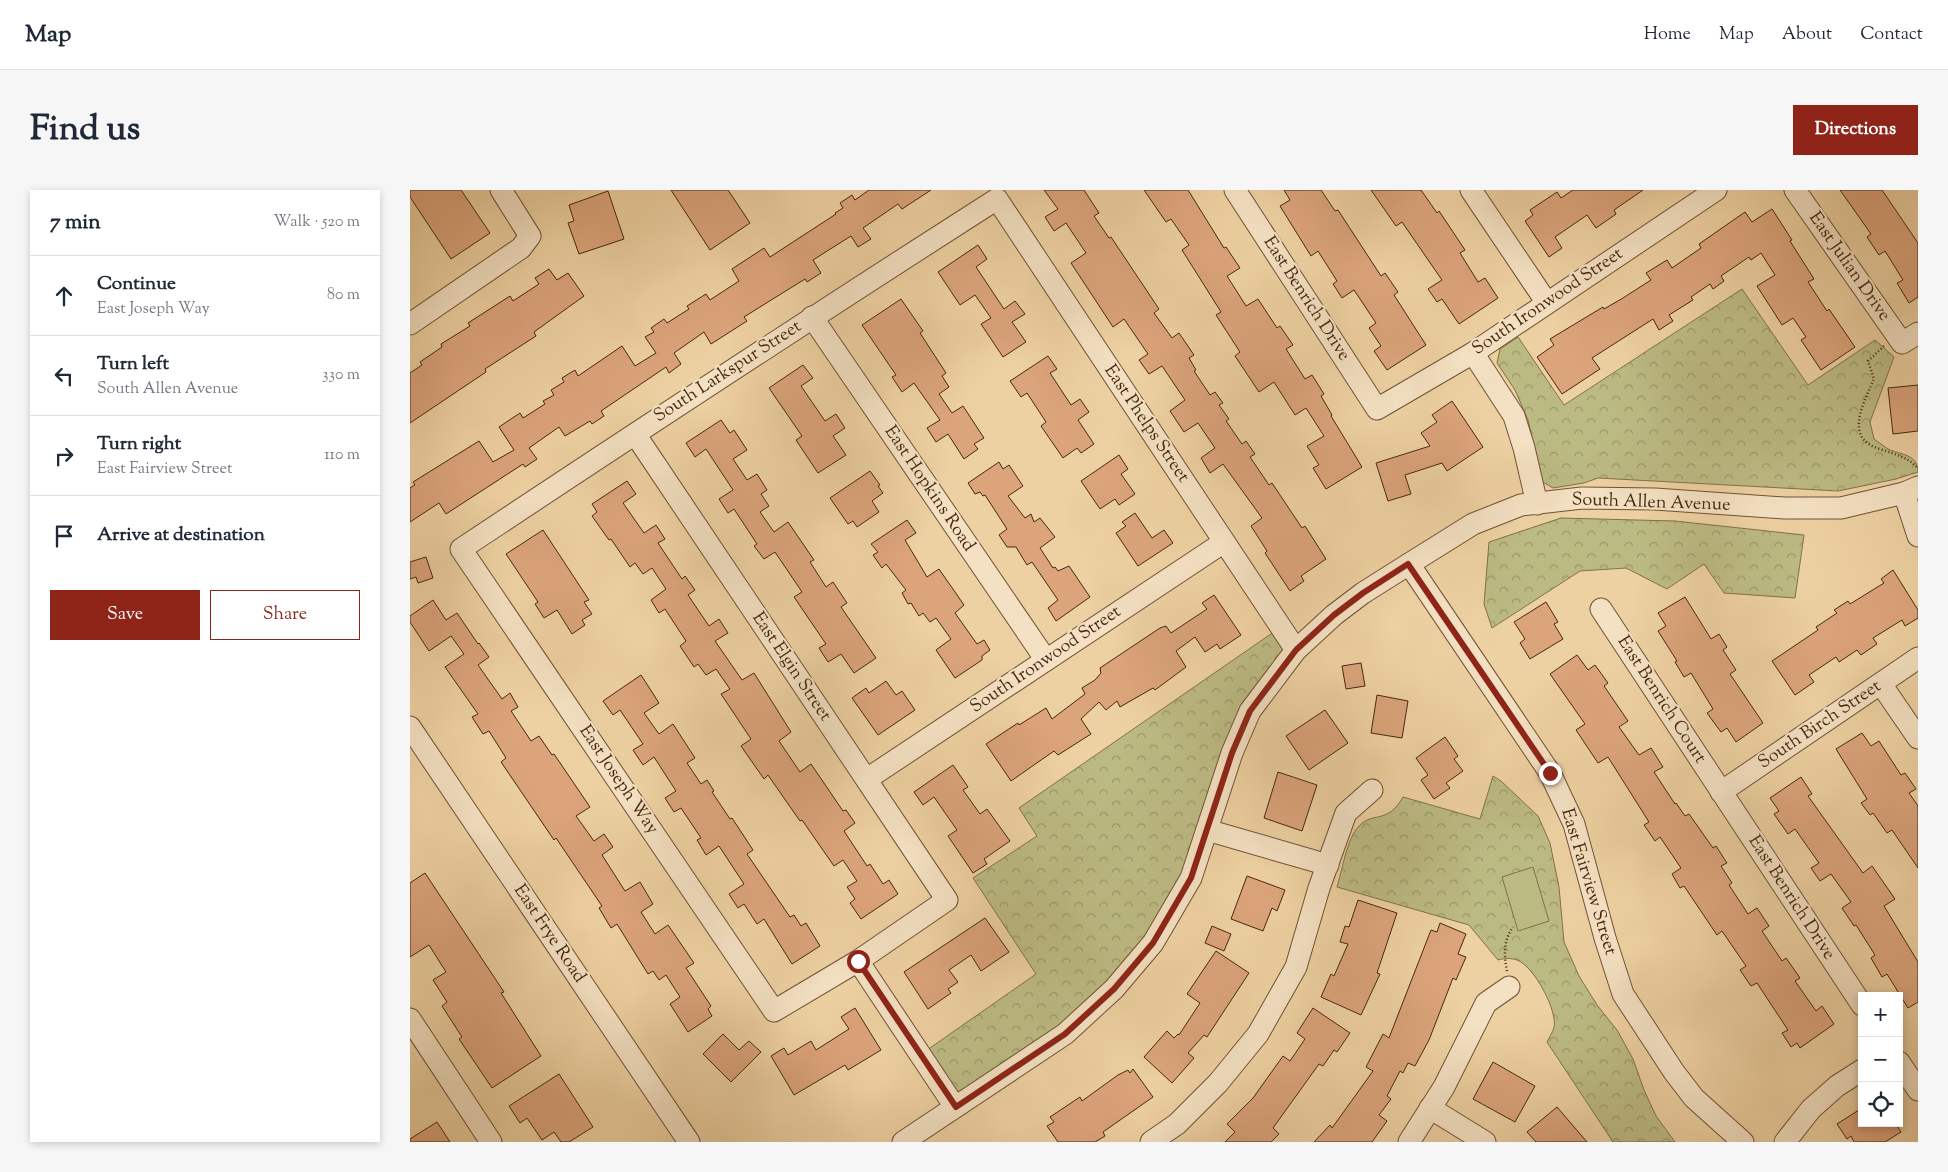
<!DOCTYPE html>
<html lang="en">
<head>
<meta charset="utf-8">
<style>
  :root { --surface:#fff; --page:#f6f6f7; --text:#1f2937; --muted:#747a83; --line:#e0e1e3; --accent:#8f2418 }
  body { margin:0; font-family:"Sorts Mill Goudy",serif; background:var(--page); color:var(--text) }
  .controls { position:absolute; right:15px; bottom:15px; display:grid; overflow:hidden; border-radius:0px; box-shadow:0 2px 8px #0003 }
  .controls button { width:45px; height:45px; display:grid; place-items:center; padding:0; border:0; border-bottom:1px solid var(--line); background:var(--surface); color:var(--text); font:25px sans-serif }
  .stop { position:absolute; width:15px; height:15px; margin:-11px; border:4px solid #8f2418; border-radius:50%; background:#fff }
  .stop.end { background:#8f2418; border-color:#fff; box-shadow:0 1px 5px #0008 }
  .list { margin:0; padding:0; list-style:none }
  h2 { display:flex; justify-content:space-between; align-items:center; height:65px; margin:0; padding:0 20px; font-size:21px }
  h2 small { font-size:16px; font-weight:400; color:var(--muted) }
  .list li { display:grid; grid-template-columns:32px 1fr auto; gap:15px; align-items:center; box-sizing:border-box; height:80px; padding:0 20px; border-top:1px solid var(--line) }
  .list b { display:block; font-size:19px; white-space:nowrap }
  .list p { margin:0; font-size:16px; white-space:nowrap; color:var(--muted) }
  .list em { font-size:16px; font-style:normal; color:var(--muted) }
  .actions { display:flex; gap:10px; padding:15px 20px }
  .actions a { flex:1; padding:11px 0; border:1px solid var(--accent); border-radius:0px; text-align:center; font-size:18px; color:var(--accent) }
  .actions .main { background:var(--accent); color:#fff }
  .icon { flex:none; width:28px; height:28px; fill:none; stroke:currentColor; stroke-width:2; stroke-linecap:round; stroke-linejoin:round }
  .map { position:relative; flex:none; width:1508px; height:952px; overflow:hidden; border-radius:0px }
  header { display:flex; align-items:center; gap:30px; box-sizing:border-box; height:70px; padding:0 25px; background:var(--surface); border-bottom:1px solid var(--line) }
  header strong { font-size:24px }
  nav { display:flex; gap:28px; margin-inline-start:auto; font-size:18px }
  .intro { display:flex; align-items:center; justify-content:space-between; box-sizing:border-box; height:120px; padding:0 30px }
  h1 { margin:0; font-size:35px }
  .button { padding:12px 22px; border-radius:0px; background:var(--accent); color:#fff; font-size:18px; font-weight:700 }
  main { display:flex; gap:30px; padding:0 30px }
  aside { flex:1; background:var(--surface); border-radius:0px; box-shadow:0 2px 8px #0003 }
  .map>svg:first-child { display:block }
  .park { fill:url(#park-crowns); stroke:#81714a }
  .pitch { fill:#bcba83; stroke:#81714a }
  .building { fill:#dca47b; stroke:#462811 }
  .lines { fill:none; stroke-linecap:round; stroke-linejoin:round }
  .minor-casing { stroke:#705235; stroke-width:23 }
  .path { stroke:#462811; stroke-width:2.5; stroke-dasharray:1 2.5; stroke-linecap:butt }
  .minor { stroke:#f4e1c3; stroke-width:21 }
  .route { stroke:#8f2418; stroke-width:6 }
  .labels { text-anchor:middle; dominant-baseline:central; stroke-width:4.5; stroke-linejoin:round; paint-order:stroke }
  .street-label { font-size:18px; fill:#462811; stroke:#f4e1c3 }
</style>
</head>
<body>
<header>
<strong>Map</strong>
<nav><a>Home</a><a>Map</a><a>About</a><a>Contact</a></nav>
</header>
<div class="intro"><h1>Find us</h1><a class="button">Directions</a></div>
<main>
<aside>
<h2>7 min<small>Walk · 520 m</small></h2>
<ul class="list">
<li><svg class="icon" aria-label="ahead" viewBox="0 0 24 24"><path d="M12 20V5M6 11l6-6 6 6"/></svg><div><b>Continue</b><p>East Joseph Way</p></div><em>80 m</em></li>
<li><svg class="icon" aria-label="left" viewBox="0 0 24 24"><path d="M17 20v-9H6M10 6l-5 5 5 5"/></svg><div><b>Turn left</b><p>South Allen Avenue</p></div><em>330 m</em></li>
<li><svg class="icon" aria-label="right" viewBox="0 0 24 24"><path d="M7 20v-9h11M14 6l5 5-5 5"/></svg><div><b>Turn right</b><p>East Fairview Street</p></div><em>110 m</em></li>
<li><svg class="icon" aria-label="arrive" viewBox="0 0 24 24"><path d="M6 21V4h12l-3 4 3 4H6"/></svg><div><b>Arrive at destination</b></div></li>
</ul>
<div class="actions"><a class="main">Save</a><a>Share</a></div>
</aside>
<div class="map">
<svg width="1508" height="952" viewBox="0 0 1508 952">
  <defs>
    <pattern id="park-crowns" width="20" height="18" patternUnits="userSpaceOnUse" patternTransform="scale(1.25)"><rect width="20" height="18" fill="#bcba83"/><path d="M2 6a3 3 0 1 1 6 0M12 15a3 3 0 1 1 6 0" fill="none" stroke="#9b976a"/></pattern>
  </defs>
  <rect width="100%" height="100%" fill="#eed1a2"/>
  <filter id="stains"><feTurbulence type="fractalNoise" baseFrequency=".004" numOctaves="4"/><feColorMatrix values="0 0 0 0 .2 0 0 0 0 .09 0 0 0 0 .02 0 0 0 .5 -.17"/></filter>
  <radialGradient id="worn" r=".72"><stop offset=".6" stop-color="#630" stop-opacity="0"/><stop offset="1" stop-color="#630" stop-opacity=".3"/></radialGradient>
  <g class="park">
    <path d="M1332,99L1398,195L1465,150L1484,167L1460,232L1464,249C1469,252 1473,256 1478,259C1491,265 1508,264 1508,282L1486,289L1428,301L1188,288L1174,293L1143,298L1131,291L1118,230L1105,200L1087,173L1090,159L1108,147L1154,215Z"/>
    <polygon points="1151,328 1265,331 1394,345 1385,408 1314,403 1294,374 1257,399 1216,378 1170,381 1082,438 1074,414 1079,352"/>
    <polygon points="871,437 886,460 864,488 781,688 704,799 545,917 510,865 626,784 563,688 627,646 609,618"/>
    <path d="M1083,586L1091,591L1128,626L1140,653L1149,697L1154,752L1169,786L1187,815L1207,840L1223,869L1234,900L1246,926L1265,952H1203L1137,852C1139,848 1142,843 1144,838C1148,821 1124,776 1107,770C1101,768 1095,768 1088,770L1059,735L927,697C932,681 937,648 949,636C963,621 977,635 993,607L1070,629Z"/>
  </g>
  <polygon class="pitch" points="1123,677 1139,731 1108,741 1092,687"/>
  <g class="building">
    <polygon points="0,0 51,0 80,43 41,69 0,7"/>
    <polygon points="261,0 318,0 340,33 300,60"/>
    <polygon points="459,0 521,0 492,19 488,14 453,38 461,49 448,57 441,46 403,70 411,83 397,92 395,89 334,127 337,131 301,154 294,142 264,163 271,174 259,183 256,177 191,221 194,226 182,234 180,231 155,246 149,237 119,258 127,269 115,277 113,274 36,324 29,313 0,332 0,298 5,295 3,292 69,251 83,272 104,260 89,237 110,223 113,228 135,214 133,211 144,205 141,200 154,192 152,188 165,180 168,186 212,156 225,176 246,163 235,147 244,142 241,138 254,129 257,133 279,119 277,116 296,104 300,110 329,91 322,79 354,58 360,67 426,24 425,23 433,18 430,13 442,5 445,10"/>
    <polygon points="634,0 674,0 689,23 684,26 699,48 701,47 749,119 744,123 762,148 769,143 784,165 779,168 786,180 784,181 800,205 805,202 813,213 809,215 819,229 816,231 832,254 836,251 845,264 840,267 859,295 862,293 892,338 895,336 916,369 891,386 894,391 880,401 855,363 857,361 841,336 852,328 813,274 800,283 791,268 805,258 788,233 774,242 760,221 775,210 752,176 739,184 729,170 738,164 714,129 703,137 661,73 676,63 656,33 644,41 635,27 648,19"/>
    <polygon points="734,0 778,0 814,58 816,57 830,78 817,86 836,116 848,109 867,138 870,136 883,155 876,159 895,189 902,185 914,204 911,206 922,225 921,226 952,277 916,299 903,278 909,275 897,256 914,246 896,218 885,225 864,192 849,202 825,166 830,162 806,125 811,122 772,60 779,55 761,29 756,32"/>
    <polygon points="874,0 911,0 925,21 928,20 971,86 975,83 988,102 984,105 1016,155 977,180 964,161 971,156 959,138 966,133 944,100 932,108 923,94 927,91 908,61 901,66 870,16 880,10"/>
    <polygon points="961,0 1011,0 1027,23 1029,21 1055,60 1050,63 1068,92 1075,88 1088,108 1049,134 1032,109 1027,112 1018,99 1032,90 992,32 986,36"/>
    <polygon points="1163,0 1233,0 1204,20 1206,24 1186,38 1177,25 1145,47 1152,58 1139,67 1115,31 1123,25 1120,20 1147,2 1151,8"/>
    <polygon points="1430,0 1472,0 1508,53 1508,107 1499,113 1487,93 1493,90 1475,61 1469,65 1457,47 1461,44"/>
    <polygon points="198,1 214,49 169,64 158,33 164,31 159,15"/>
    <polygon points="1362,19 1382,50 1380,51 1404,89 1398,92 1417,121 1419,119 1445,157 1411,180 1391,150 1396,147 1383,128 1372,135 1347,96 1365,85 1351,63 1341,70 1339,67 1311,86 1314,91 1303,99 1300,94 1281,107 1283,110 1259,125 1263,131 1249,140 1243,129 1182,168 1190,179 1152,204 1127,167 1144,155 1140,149 1193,117 1194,119 1213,108 1241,90 1236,83 1257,70 1262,78 1291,58 1289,54 1335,22 1342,32"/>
    <polygon points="568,55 577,69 566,77 594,119 605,111 615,124 602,132 616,152 593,167 571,134 581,128 565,105 550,115 528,82"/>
    <polygon points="139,79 147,90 158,83 174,106 124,142 126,146 75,179 76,182 0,233 0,183 12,175 10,172 32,157 31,154 60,136 58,133 100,106 103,111 129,94 125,88"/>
    <polygon points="491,109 513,141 510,143 536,183 532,186 539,197 529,204 542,223 553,216 574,248 564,254 568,259 554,269 538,244 526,252 517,238 530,230 504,193 492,202 482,187 486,185 452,135"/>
    <polygon points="638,166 647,179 640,183 661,215 670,209 679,222 668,230 684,254 671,263 667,258 653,268 631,236 636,232 617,203 611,207 600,191"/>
    <polygon points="393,175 403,188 391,196 415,231 426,224 435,238 423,246 436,265 408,283 386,250 392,246 359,198"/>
    <polygon points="1508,195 1508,241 1483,244 1478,198"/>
    <polygon points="1042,211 1073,257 1037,281 1032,273 995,285 1001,304 978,311 966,273 1020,256 1011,243 1027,232 1022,225"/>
    <polygon points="311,230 320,243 324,240 337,260 323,269 337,290 347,284 357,300 351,304 359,316 350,322 364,342 378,332 404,370 400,372 416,397 423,392 437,413 431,417 466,468 444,483 431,464 418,472 409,458 416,454 384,407 392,402 365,362 354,369 344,356 347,354 324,319 318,323 309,309 323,300 296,259 285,267 276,253"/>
    <polygon points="709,265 718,279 711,284 725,304 709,315 705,309 690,319 671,291"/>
    <polygon points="589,272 593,279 599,275 613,296 598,306 615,328 621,324 624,332 630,328 645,347 630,358 643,378 645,377 648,381 659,376 680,407 646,431 638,418 648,410 622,372 617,375 606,357 597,357 589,345 597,339 575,305 573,306 570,302 565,304 558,293"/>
    <polygon points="460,281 470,295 468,296 473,303 462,311 469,322 447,337 443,331 438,334 420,308"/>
    <polygon points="217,291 226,304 213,313 234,343 246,335 255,349 248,353 272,389 275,386 285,400 278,405 299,436 309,429 318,443 305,451 332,490 344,483 381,542 369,551 390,582 401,574 433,621 436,620 445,633 434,641 457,676 460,674 473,694 479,690 488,704 451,729 440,713 445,709 437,697 447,691 433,670 424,676 392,630 390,631 358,585 354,589 331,556 341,549 311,504 320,499 306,479 296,485 288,474 284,477 270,456 276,451 255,419 249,423 241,410 256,399 242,378 233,384 225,373 220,377 201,349 199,350 182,326 187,322 182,314"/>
    <polygon points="725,323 742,348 754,340 763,353 728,376 706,343 716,336 712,332"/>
    <polygon points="497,330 506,343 495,350 517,387 529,379 554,415 545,423 567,454 574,450 580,460 572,466 572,470 545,488 526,460 541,449 526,428 520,432 513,423 509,426 501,413 498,414 492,403 496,400 476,374 472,378 463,365 468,362 461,354"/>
    <polygon points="133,340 179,410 174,412 182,424 172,430 175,435 162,444 147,420 134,428 125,414 128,412 96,364"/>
    <polygon points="16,367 23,388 8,393 6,387 0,389 0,372"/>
    <polygon points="1483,380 1508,420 1508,428 1495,436 1492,430 1463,448 1467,454 1451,465 1447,460 1429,472 1426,467 1399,485 1404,492 1385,505 1362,471 1408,440 1406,437 1427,423 1424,420 1438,411 1440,414 1474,393 1471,389"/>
    <polygon points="804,405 831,445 810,459 807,454 795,462 785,447 766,461 776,477 745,500 743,498 710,517 707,511 696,520 689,512 671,529 681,544 648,565 644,561 601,591 576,554 608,533 609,535 636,518 642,529 675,504 672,498 685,490 691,483 690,478 750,438 756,436 761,443 797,419 792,413"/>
    <polygon points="1275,407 1301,449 1309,444 1317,457 1313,460 1326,480 1320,484 1353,533 1326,552 1317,538 1311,542 1297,523 1303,519 1281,483 1274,487 1265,472 1267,471 1248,441 1256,436 1248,423"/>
    <polygon points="23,410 36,430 47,423 68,454 69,453 79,467 68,475 92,509 100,503 108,517 101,521 121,551 129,546 142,565 144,564 180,617 166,626 184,651 194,644 203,657 192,665 215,701 230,692 243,714 231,722 245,744 258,735 284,773 276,778 301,816 298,819 302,826 278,842 260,814 270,807 256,785 249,790 243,781 238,784 207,734 201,738 189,718 192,716 146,648 144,650 91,572 96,568 79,541 73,544 62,527 68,524 35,477 54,464 41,446 19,461 0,432 0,426"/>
    <polygon points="1136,412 1148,432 1144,434 1153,449 1120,469 1110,453 1115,449 1104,432"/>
    <polygon points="1167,465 1178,480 1185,475 1198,493 1194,496 1218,531 1209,537 1229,565 1241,558 1253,577 1244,582 1265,614 1266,613 1275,626 1279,624 1303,658 1306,656 1317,673 1311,676 1322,693 1319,695 1338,724 1347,718 1359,736 1352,741 1372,771 1376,768 1390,788 1385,791 1406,821 1412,816 1424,834 1390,858 1387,853 1381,857 1372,843 1378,840 1347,793 1341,796 1330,780 1336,776 1312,741 1307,745 1274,696 1270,698 1262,684 1271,678 1250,647 1245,651 1234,635 1239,632 1198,567 1188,573 1166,540 1175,534 1140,484"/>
    <polygon points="951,473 955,496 936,499 932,476"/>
    <polygon points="231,485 249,513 234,523 249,544 263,534 285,568 277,573 291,594 297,590 304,601 302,602 320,629 322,628 343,660 337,664 380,727 384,725 391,736 396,733 410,756 382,774 354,729 347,734 334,714 328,718 319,704 334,694 309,656 296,665 287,650 291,648 271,618 264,622 255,608 266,601 244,567 233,575 223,560 233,554 210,520 203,525 193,511"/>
    <polygon points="476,491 486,505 492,501 505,520 468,545 442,508 456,498 459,503"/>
    <polygon points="967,505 998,511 992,548 961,543"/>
    <polygon points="915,520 938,553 899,580 876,546"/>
    <polygon points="1452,543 1461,556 1469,551 1491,585 1495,583 1506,599 1499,603 1508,616 1508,678 1482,640 1477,643 1463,623 1460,625 1451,613 1457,609 1426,559"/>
    <polygon points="1035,547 1048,566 1044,569 1053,581 1036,593 1040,598 1024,609 1011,590 1018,585 1006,568"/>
    <polygon points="543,575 558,597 553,600 570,624 577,619 600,651 574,669 577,674 563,683 538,646 547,640 524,607 513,615 504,602"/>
    <polygon points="868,582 907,595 892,641 854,628"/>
    <polygon points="1391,587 1402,604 1398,606 1453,683 1462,676 1485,709 1474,716 1508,772 1508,812 1498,818 1477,784 1472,787 1461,768 1465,765 1446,735 1444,736 1432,718 1441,712 1421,684 1410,691 1401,678 1409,673 1385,639 1378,644 1364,624 1369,621 1360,608"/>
    <polygon points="15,683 94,802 91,803 131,866 82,898 49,849 52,847 32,816 37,812 23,790 36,782 19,755 0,767 0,693"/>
    <polygon points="837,686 875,700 867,721 862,718 853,741 821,729"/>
    <polygon points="948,710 987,723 967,783 970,784 951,825 911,807 921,784 924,786 938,754 930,752 935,736 939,737"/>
    <polygon points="575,728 599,762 571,781 561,765 539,780 548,792 538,799 541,803 518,819 494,782"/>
    <polygon points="1030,733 1056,744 1048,764 1056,767 1046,790 1043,788 1019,850 1005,876 998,873 993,883 990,881 977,906 981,909 969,925 977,931 962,952 904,952 920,935 922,938 963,881 956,877 973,844 979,848 1021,740 1027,742"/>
    <polygon points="802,736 821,744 814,761 795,753"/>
    <polygon points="806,761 839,783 797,847 794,845 778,863 784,868 762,893 734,867 757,841 764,848 768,844 769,845 790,813 777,804"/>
    <polygon points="445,818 471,860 438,880 435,875 384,905 361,866 374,858 378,865 401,851 406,860 439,839 431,827"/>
    <polygon points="903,818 940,843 927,862 924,860 913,876 909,874 863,938 869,944 861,952 815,952 825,942 817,934 843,908 873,866 880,871 895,849 887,843"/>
    <polygon points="313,844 329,860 339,851 351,862 321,892 293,864"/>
    <polygon points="1083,872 1125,896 1105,932 1063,909"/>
    <polygon points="723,879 743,907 693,942 695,946 685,952 648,952 637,936 644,932 640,927 670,907 672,911 708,885 718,880 720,883"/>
    <polygon points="149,884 183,937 159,952 151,952 144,942 132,950 117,928 110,933 99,916"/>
    <polygon points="1147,917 1177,952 1126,952 1117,942"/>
    <polygon points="1452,918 1452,933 1485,933 1491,942 1475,952 1444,952 1441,946 1437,949 1427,934"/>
    <polygon points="27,932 40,952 0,952 0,949"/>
  </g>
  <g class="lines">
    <g class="minor-casing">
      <g id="minor">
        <polyline points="825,0 967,219 1063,163 1306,0"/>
        <polyline points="1061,0 1137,113"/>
        <polyline points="1385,0 1492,153 1508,143"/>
        <polyline points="402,127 636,470"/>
        <polyline points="0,134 111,58 120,46 91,0"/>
        <polyline points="1063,163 1104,226 1114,258 1127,314"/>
        <path d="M225,244L537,710L448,771L364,821L51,359C229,241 407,124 587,9L886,460"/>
        <polyline points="1494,303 1508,346"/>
        <polyline points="999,374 1140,583 1164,634 1195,748 1213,804 1264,882 1284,908 1333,952"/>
        <polyline points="1191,419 1452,815"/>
        <polyline points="1471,494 1508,548"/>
        <polyline points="0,537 279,952"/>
        <polyline points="457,589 814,352"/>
        <polyline points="1311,602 1508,468"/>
        <polyline points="797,640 918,675"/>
        <polyline points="448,771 545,917"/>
        <polyline points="0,829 81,952"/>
        <polyline points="1489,872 1508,900"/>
        <polyline points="1020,918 1075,952"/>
        <polyline points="493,952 655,844 704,799 743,753 781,688 822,563 840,521 886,460 924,425 953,403 999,374 1063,334 1111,315 1172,308 1245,309 1374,318 1431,318 1494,303 1508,297"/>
        <polyline points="741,952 767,934 808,893 848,844 886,777 909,698 936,623 962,600"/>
        <polyline points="999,952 1034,897 1076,813 1099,797"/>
        <polyline points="1375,952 1401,919 1427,896 1452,880"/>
      </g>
    </g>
    <g class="path">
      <path d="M1474,156L1458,171L1464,189C1457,206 1439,237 1456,252C1463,258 1474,260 1482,263C1493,267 1501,270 1508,279"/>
      <path d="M1097,781C1094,765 1093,751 1103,737"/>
    </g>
    <use href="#minor" class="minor"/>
  </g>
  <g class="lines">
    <polyline class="route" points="448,771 546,917 655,844 704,799 743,753 781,688 822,563 840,521 886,460 924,425 953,403 998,374 1140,583"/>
  </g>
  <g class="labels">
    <g class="street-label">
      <text transform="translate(1439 77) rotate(55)">East Julian Drive</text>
      <text transform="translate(896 109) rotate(57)">East Benrich Drive</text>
      <text transform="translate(1138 112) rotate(-34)">South Ironwood Street</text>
      <text transform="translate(318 182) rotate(-33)">South Larkspur Street</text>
      <text transform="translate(736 234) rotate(56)">East Phelps Street</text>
      <text transform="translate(519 299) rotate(56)">East Hopkins Road</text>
      <text transform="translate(1241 313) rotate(2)">South Allen Avenue</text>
      <text transform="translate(636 470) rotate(-34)">South Ironwood Street</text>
      <text transform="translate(381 477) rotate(56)">East Elgin Street</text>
      <text transform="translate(1251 510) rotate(57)">East Benrich Court</text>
      <text transform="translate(1410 535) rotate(-34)">South Birch Street</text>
      <text transform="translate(208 590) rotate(56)">East Joseph Way</text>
      <text transform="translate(1178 692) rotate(73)">East Fairview Street</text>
      <text transform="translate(1381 708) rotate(57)">East Benrich Drive</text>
      <text transform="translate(139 744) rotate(56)">East Frye Road</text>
    </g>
  </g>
  <rect width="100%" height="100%" filter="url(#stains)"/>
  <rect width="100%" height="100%" fill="url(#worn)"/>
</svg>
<div class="controls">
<button>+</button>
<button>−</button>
<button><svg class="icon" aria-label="locate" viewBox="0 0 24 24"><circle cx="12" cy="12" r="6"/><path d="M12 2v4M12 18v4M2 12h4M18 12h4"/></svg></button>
</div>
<div class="stop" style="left:448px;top:771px"></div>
<div class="stop end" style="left:1140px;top:583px"></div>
</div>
</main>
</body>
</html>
